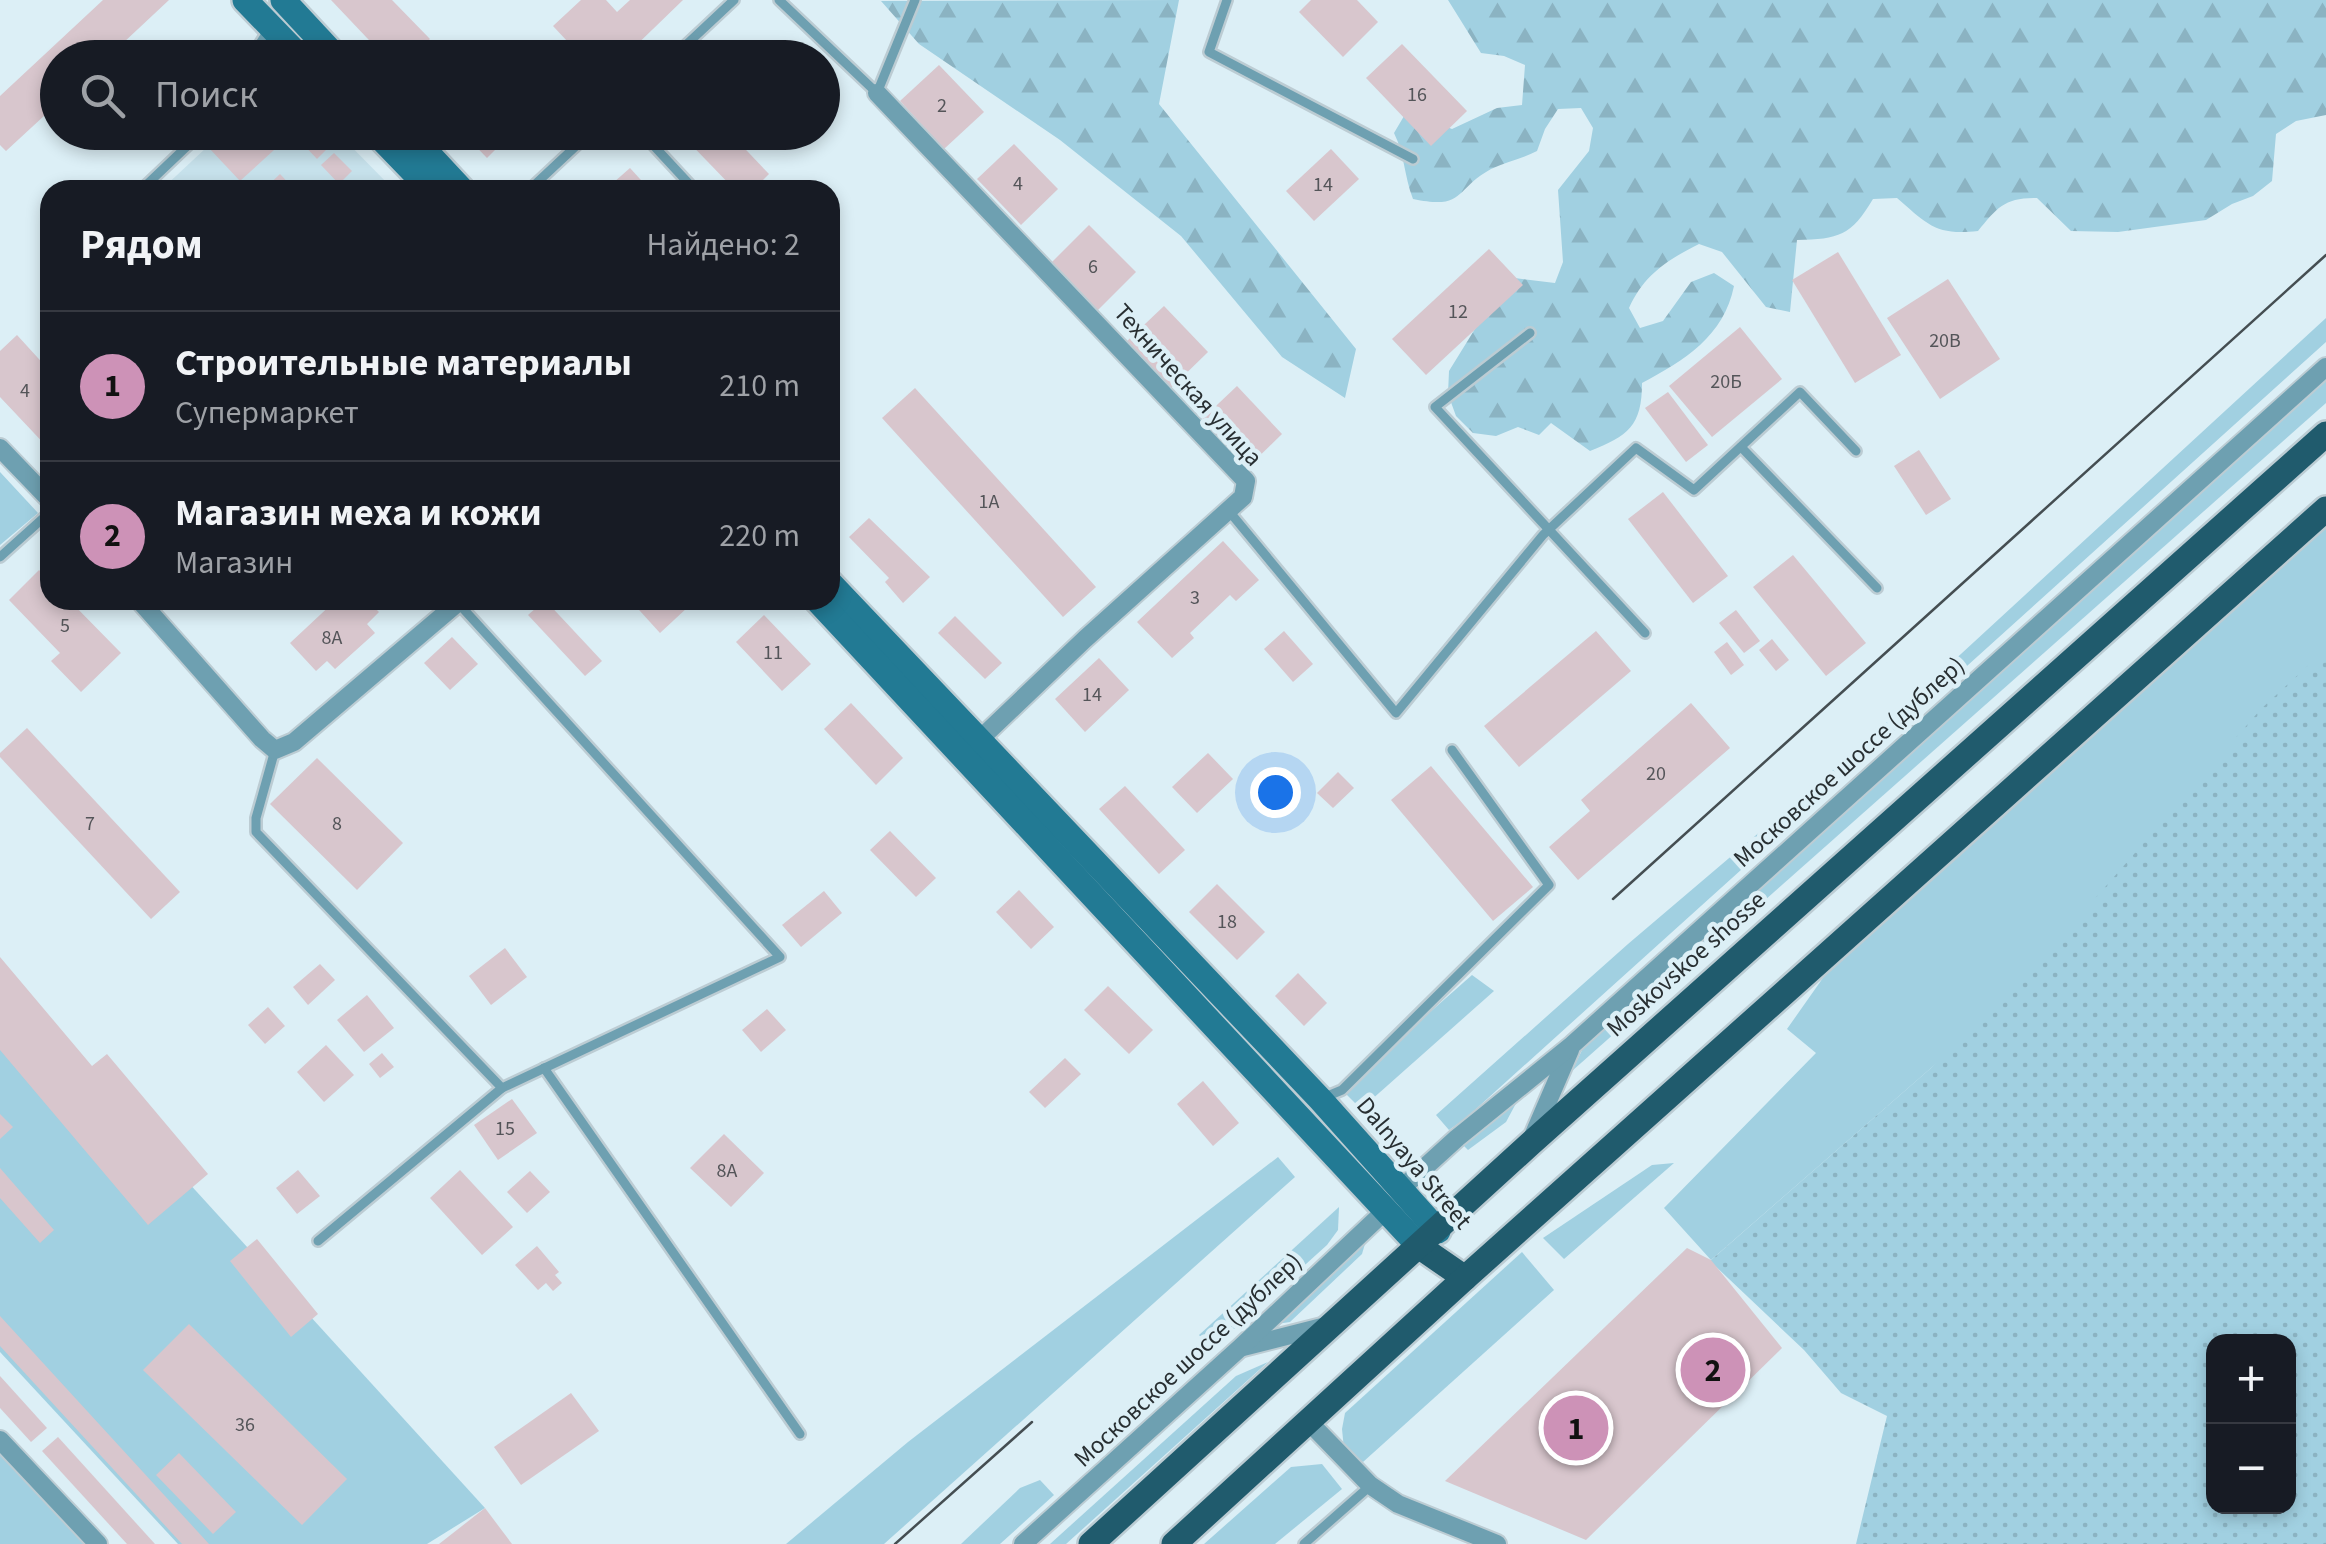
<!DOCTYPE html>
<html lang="ru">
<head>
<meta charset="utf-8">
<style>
  :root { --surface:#171b24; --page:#242831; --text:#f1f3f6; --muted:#9ea1a6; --line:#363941; --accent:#cd92b7 }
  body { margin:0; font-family:"Source Sans 3",sans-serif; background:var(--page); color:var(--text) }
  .controls { position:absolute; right:30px; bottom:30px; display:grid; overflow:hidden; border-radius:20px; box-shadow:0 5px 15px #0003 }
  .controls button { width:90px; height:90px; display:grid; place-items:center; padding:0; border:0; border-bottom:2px solid var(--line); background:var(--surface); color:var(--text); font:50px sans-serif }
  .you { position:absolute; left:1275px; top:792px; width:35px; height:35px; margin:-25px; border:8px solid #fff; border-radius:50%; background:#1a73e8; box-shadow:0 0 0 15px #1a73e833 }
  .badge { display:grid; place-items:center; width:65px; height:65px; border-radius:50%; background:var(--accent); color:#111; font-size:32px; font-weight:700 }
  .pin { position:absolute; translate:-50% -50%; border:5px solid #fff; box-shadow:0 2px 10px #0006 }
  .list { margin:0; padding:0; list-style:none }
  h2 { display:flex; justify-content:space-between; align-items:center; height:130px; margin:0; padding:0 40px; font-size:42px }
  h2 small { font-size:32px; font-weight:400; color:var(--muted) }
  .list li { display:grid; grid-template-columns:65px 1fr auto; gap:30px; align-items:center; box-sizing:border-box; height:150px; padding:0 40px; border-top:2px solid var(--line) }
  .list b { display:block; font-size:38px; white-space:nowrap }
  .list p { margin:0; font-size:32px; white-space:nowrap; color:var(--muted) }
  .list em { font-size:32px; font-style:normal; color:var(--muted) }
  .icon { flex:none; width:55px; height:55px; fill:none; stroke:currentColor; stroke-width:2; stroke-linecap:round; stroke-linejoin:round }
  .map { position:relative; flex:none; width:2326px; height:1544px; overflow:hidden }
  .search { position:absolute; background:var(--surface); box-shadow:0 5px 15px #0003; left:40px; top:40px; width:800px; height:110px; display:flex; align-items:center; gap:25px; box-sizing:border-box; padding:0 35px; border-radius:55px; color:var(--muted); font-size:38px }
  .panel { position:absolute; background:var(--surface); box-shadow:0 5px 15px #0003; left:40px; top:180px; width:800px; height:430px; border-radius:30px }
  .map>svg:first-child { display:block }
  .built { fill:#c7e2ec }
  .green { fill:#a1d0e1 }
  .forest { fill:url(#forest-firs) }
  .park { fill:url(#park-dots); fill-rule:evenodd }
  .building { fill:#d8c6cd }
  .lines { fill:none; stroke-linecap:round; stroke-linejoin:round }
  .service-casing { stroke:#bcccd3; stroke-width:14 }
  .minor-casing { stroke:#bcccd3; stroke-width:22 }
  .secondary-casing { stroke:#bcccd3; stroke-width:30 }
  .primary-casing { stroke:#bcccd3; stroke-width:30 }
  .service { stroke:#6ea0b1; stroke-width:9 }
  .minor { stroke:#6ea0b1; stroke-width:18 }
  .secondary { stroke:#227a94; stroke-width:25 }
  .primary { stroke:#205b6d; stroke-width:25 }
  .tram { stroke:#454e52; stroke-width:2.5 }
  .labels { text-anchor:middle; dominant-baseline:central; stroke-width:9; stroke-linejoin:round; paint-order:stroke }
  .number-label { font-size:20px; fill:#545559 }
  .street-label { font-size:25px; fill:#282f32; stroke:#dceff6 }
</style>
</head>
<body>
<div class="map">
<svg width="2326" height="1544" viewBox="0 0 2326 1544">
  <defs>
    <pattern id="forest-firs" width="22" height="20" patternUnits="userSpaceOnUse" patternTransform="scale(2.5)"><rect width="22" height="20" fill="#a1d0e1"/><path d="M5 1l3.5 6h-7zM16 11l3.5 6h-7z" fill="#8bb3c2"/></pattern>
    <pattern id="park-dots" width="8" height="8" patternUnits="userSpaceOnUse" patternTransform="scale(2.5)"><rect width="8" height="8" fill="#a1d0e1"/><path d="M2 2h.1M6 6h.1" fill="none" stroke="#8bb3c2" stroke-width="1.8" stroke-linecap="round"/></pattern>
  </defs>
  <rect width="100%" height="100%" fill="#dceff6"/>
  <polygon class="built" points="223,132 338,133 394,190 161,190"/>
  <g class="green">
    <polygon points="2326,318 2326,342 1466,1118 1449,1130 1436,1115 1628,944 1861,746"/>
    <polygon points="2326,376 2326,403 1572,1071 1583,1048"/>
    <polygon points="0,472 38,513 0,545"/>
    <polygon points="2326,509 2326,655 2001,1007 1711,1260 1664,1208 1816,1053 1787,1029 1856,931"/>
    <polygon points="1472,975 1494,991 1361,1109 1342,1090"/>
    <polygon points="0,976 485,1508 427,1544 178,1544 0,1352"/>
    <polygon points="1521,1094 1506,1122 1468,1150 1463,1145"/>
    <polygon points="1278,1157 1295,1177 884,1544 786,1544 908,1442"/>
    <polygon points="1674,1163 1564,1259 1543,1238 1652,1165"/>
    <polygon points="1339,1207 1338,1230 1327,1245 1211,1350 1199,1335"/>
    <polygon points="1367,1237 1362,1254 1290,1322 1263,1326"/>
    <polygon points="1522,1252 1554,1290 1363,1462 1344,1449 1342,1429 1345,1413"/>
    <polygon points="1268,1362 1066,1544 1050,1544 1236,1376"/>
    <polygon points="0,1440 98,1544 0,1544"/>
    <polygon points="1322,1464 1342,1489 1275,1544 1204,1544 1291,1467"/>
    <polygon points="1040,1480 1054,1495 1000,1544 961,1544 1020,1488"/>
  </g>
  <g class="forest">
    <polygon points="1179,0 1159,104 1356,349 1345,398 1282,357 1181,236 1060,140 919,44 881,1"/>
    <path d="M1448,0H2326V115L2296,121L2276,134L2272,181L2253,196L2232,204L2206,220L2118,232L2071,231L2037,198C2004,198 1998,207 1978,231C1936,236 1927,224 1897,198L1873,199C1851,236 1839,239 1797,240L1790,312L1766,307L1722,252L1699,244C1667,260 1644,275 1629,308L1640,328L1663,321L1691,282L1714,273L1734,286C1724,336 1685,360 1642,383C1642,426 1628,436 1590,451L1551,423L1539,435L1518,427L1496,436L1473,433L1456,416L1448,394L1449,371L1507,277L1555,283L1563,262L1558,190L1589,151L1593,128L1581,108L1558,109L1545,129L1537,151C1522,159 1505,162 1491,169C1453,190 1466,210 1413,199C1404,176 1405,155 1394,133L1407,111L1452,129L1497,108L1522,105L1525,65L1504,56L1481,53Z"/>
  </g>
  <path class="park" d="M2326,649V1544H1856L1887,1416L1841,1393L1804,1350L1710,1261L1931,1068L1994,1005L2001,1006L2261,709ZM2214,1342H2288V1506H2214Z"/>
  <g class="building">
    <polygon points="103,0 169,0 107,58 58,58 58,103 6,151 0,145 0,96"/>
    <polygon points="331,0 392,0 430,39 411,58 386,58"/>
    <polygon points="581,0 606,0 617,12 630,0 683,0 623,58 583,58 553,26"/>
    <polygon points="1311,0 1357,0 1378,22 1343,57 1299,12"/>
    <polygon points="1402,44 1467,111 1431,146 1366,78"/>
    <polygon points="939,65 984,112 944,149 900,101"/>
    <polygon points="226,132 279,132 285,140 240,181 209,148"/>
    <polygon points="309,132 315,132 329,147 317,159 300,141"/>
    <polygon points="462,132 513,132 487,158"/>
    <polygon points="679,132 729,132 769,174 753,190 735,190"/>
    <polygon points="1014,144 1058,189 1021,225 977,179"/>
    <polygon points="1331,149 1359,179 1314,221 1286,191"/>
    <polygon points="334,153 352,171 339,184 321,165"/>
    <polygon points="630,168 650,190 605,190"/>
    <polygon points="280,174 295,190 263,190"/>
    <polygon points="1089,225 1136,272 1098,310 1051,263"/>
    <polygon points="1489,249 1523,285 1426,375 1392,339"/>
    <polygon points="1838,252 1901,355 1855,383 1792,280"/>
    <polygon points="1948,279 2000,359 1940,399 1887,318"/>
    <polygon points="1164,306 1208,352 1170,389 1125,343"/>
    <polygon points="1740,327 1782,379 1712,437 1669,386"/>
    <polygon points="17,335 48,369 41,375 50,385 50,450 0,397 0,351"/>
    <polygon points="1237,386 1282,434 1244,471 1199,422"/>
    <polygon points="915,388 1096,587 1063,617 882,418"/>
    <polygon points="1668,392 1708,445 1686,462 1645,408"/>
    <polygon points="1919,450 1951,499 1926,515 1894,466"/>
    <polygon points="1663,492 1728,576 1693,603 1628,519"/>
    <polygon points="869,518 930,577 903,603 885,582 889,578 849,537"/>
    <polygon points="1223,541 1259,580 1236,601 1230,595 1190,633 1194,638 1172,658 1137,622"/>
    <polygon points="1793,555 1866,643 1826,676 1753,587"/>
    <polygon points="39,570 50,581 50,600 69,600 121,653 81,692 51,661 60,653 9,600"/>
    <polygon points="336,600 367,600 379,612 367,624 375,633 335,669 327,661 316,671 290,643"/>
    <polygon points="545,600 602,661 585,676 528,615"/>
    <polygon points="630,600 682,600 688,607 660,633"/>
    <polygon points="1736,610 1760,641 1744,653 1719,623"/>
    <polygon points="764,615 811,664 782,691 736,642"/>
    <polygon points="955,616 1002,663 985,679 938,633"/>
    <polygon points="1284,631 1313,664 1293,682 1264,649"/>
    <polygon points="1596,631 1631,671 1519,767 1484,726"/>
    <polygon points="452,637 478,664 450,690 424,663"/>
    <polygon points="1772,639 1789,660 1776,671 1759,650"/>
    <polygon points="1727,642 1744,665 1731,675 1714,652"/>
    <polygon points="1099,658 1129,690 1085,732 1055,699"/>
    <polygon points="851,703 903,758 876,785 824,729"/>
    <polygon points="1691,703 1730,748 1578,880 1549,847 1590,811 1581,800"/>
    <polygon points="27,728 180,892 151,919 0,757 0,753"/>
    <polygon points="1208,753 1233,779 1197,813 1172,787"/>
    <polygon points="317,758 403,843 357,890 270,804"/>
    <polygon points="1431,766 1533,887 1493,921 1391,800"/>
    <polygon points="1338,772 1354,788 1333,808 1317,793"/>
    <polygon points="1125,786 1185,850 1159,874 1099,809"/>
    <polygon points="890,831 936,878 916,897 870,850"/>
    <polygon points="1217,884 1265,932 1237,960 1189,912"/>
    <polygon points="1019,890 1054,927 1031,949 996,912"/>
    <polygon points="824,891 842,913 801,947 782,925"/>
    <polygon points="505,948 527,977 491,1005 469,976"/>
    <polygon points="0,957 92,1066 107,1054 208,1174 148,1225 0,1050"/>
    <polygon points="320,964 335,980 308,1005 293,987"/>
    <polygon points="1298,973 1327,1003 1304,1026 1275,996"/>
    <polygon points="1108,986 1153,1030 1129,1054 1084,1010"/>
    <polygon points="367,995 394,1028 364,1052 337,1020"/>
    <polygon points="268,1007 285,1026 265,1044 248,1025"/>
    <polygon points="767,1009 786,1030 761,1052 742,1030"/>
    <polygon points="326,1045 354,1075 324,1102 297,1072"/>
    <polygon points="382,1053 394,1067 380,1078 369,1064"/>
    <polygon points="1065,1058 1081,1074 1045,1108 1029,1092"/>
    <polygon points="1203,1081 1239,1123 1213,1146 1177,1104"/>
    <polygon points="512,1099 537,1133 498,1160 474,1125"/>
    <polygon points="0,1114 13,1127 0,1139"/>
    <polygon points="724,1134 764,1173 731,1207 690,1168"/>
    <polygon points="0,1168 54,1230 40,1243 0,1198"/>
    <polygon points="298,1170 320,1196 297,1214 276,1188"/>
    <polygon points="460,1170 513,1227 482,1255 430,1198"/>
    <polygon points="530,1171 550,1192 527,1213 507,1192"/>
    <polygon points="257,1239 318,1314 291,1337 230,1261"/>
    <polygon points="537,1246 559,1272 555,1275 562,1283 553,1291 546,1283 538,1290 515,1265"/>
    <polygon points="1687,1248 1711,1260 1782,1348 1586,1540 1445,1481"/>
    <polygon points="0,1316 209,1544 182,1544 0,1346"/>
    <polygon points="189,1324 347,1479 302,1525 143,1370"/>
    <polygon points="0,1376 47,1428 31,1442 0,1408"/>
    <polygon points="571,1393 599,1431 521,1485 494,1447"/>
    <polygon points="58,1437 155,1544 127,1544 42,1451"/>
    <polygon points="179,1453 236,1512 213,1534 156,1475"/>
    <polygon points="485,1508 512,1544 439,1544"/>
  </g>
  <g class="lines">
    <g class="service-casing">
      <g id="service">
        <polyline points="779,0 877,93 915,0"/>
        <polyline points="1227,0 1209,52 1413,159"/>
        <polyline points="251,58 269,29"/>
        <polyline points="672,58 734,0"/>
        <polyline points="641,132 692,187 689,190"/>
        <polyline points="141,190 202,132"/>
        <polyline points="529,190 591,132"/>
        <polyline points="1530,333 1435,407 1645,633"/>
        <polyline points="1741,447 1877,588"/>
        <polyline points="1228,510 1396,713 1543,535 1636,448 1694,490 1800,392 1856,451"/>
        <polyline points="0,557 50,512"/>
        <polyline points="275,750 256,818 256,832 502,1088 780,957 458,603"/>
        <polyline points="544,1068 800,1434"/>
        <polyline points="1323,1098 1342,1090 1549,885 1452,750"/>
        <polyline points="318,1241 502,1088"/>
        <polyline points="1304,1544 1370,1486"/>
      </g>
    </g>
    <g class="minor-casing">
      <g id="minor">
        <polyline points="877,93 1246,481 1243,497 1085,639 978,741"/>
        <polyline points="0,448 50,500"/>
        <polyline points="139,600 262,739 275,750 294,742 461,600"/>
        <polyline points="1533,1136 1570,1050"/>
        <polyline points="1401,1189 1457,1138 1572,1045 2326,367"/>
        <polyline points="1243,1347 1330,1325"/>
        <polyline points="1308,1421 1370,1485 1398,1504 1497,1544"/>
        <polyline points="0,1440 98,1544"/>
        <polyline points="1023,1544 1241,1347 1385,1211"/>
      </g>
    </g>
    <g class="secondary-casing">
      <g id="secondary">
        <polyline points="245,0 301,58"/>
        <polyline points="283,0 337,58"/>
        <polyline points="375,132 431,190"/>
        <polyline points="408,132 462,190"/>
        <polyline points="830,583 1320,1099 1438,1231"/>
        <polyline points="817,600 1420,1247"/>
      </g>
    </g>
    <g class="primary-casing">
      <g id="primary">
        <polyline points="1420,1247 1465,1278"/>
        <polyline points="1091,1544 1530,1144 2326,434"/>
        <polyline points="1174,1544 1465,1278 2326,509"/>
      </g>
    </g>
    <use href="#service" class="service"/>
    <use href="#minor" class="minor"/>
    <use href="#secondary" class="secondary"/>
    <use href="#primary" class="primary"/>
    <g class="tram">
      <polyline points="1613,899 2326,255"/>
      <polyline points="895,1544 1032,1422"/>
    </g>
  </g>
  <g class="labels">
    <g class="number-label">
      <text x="1417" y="95">16</text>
      <text x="942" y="106">2</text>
      <text x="1018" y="184">4</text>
      <text x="1323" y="185">14</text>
      <text x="1093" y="267">6</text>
      <text x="1458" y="312">12</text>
      <text x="1945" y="341">20В</text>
      <text x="1726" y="382">20Б</text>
      <text x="25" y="391">4</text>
      <text x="989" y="502">1А</text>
      <text x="1195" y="598">3</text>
      <text x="65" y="626">5</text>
      <text x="332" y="638">8А</text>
      <text x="773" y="653">11</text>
      <text x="1092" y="695">14</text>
      <text x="1656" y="774">20</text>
      <text x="90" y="824">7</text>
      <text x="337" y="824">8</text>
      <text x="1227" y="922">18</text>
      <text x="505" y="1129">15</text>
      <text x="727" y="1171">8А</text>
      <text x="245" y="1425">36</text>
    </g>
    <g class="street-label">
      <text transform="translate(1188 385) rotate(48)">Техническая улица</text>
      <text transform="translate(1849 762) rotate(-42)">Московское шоссе (дублер)</text>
      <text transform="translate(1686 964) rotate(-42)">Moskovskoe shosse</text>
      <text transform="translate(1414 1163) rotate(50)">Dalnyaya Street</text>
      <text transform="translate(1188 1360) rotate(-43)">Московское шоссе (дублер)</text>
    </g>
  </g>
</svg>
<div class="controls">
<button>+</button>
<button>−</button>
</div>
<div class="you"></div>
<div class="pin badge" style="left:1576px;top:1428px">1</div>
<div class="pin badge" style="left:1713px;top:1370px">2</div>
<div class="search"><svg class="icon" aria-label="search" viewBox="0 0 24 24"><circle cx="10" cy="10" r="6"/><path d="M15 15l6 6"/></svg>Поиск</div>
<section class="panel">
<h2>Рядом<small>Найдено: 2</small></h2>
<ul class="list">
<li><span class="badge">1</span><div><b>Строительные материалы</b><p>Супермаркет</p></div><em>210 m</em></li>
<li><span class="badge">2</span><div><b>Магазин меха и кожи</b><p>Магазин</p></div><em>220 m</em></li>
</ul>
</section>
</div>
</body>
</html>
